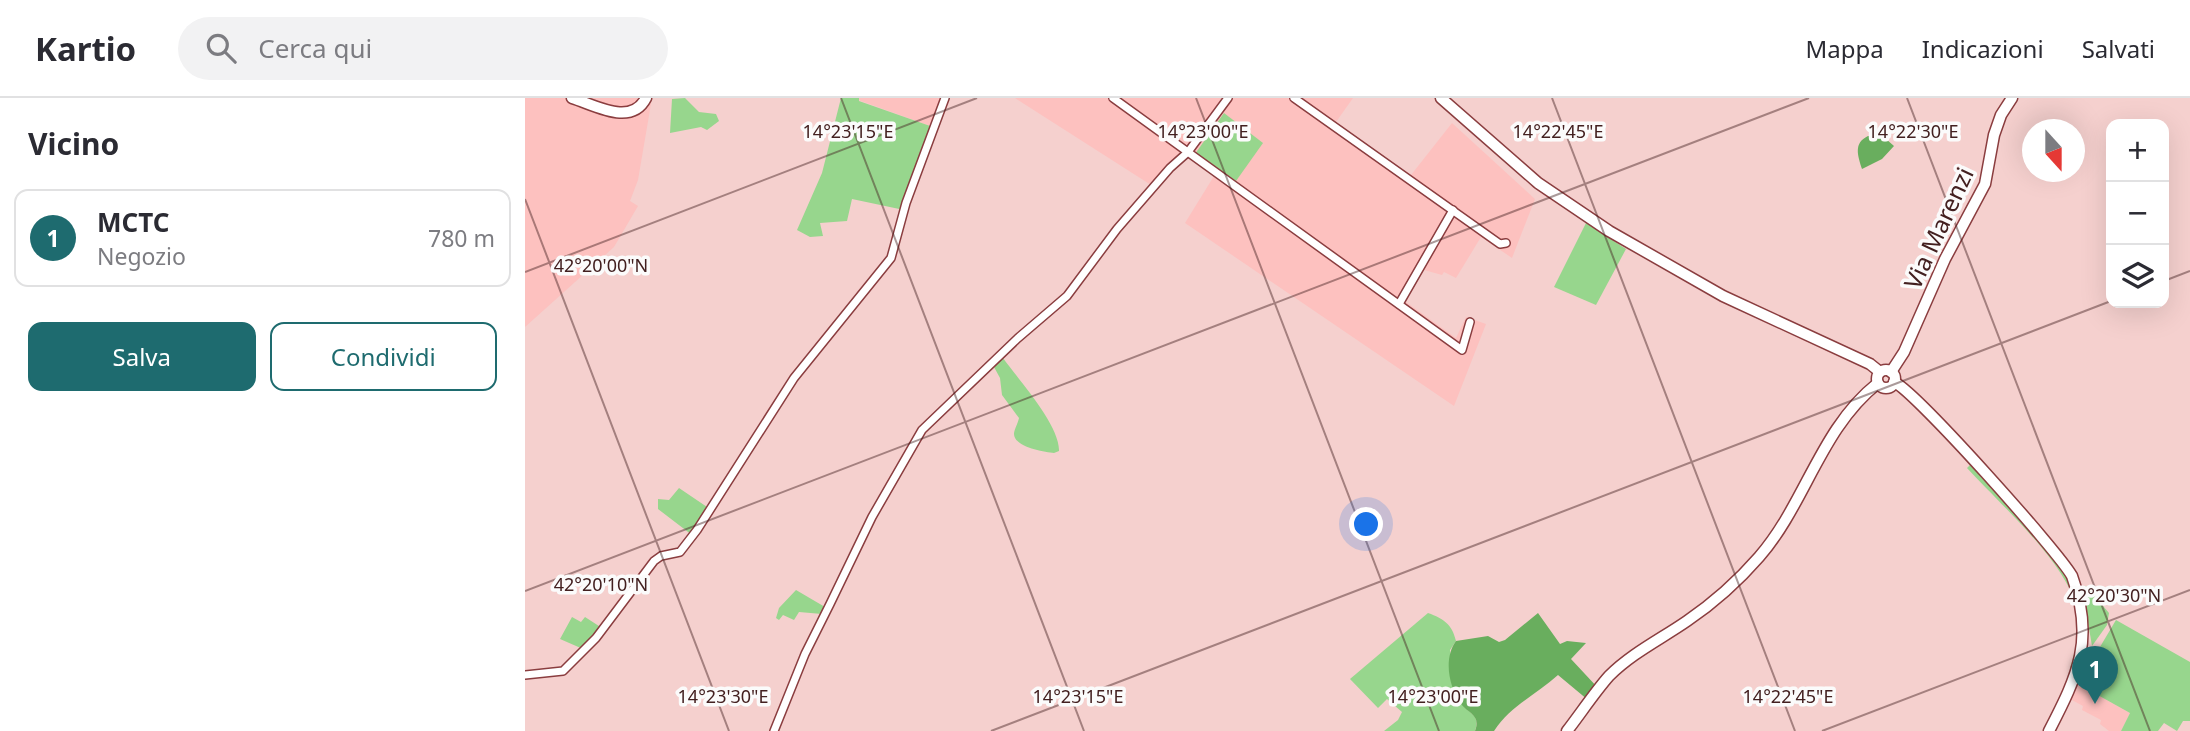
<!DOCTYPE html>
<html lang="it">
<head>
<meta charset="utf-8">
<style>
  :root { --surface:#fff; --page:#f2f2f3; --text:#2b2b33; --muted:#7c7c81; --line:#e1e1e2; --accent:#1e6b6f }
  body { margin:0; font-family:"Noto Sans",sans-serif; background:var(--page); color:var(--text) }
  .controls { position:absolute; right:21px; top:21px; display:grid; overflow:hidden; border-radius:14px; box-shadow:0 7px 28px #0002 }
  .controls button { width:63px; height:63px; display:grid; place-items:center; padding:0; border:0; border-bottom:2px solid var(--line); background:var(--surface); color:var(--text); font:35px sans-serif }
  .compass { position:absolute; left:1497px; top:21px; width:63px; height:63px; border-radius:50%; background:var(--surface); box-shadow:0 7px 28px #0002; rotate:159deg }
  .you { position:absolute; left:842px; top:427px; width:24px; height:24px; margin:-18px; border:5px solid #fff; border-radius:50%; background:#1a73e8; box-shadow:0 0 0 10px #1a73e833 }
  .badge { display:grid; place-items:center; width:46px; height:46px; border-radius:50%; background:var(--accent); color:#fff; font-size:23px; font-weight:700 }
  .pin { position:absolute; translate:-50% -58px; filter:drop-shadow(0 2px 4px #0008) }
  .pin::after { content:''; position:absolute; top:37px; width:24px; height:21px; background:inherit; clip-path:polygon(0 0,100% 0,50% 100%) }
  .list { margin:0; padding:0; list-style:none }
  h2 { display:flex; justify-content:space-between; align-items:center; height:91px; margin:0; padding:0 28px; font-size:30px }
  h2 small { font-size:23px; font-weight:400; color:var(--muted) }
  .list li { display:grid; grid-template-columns:46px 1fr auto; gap:21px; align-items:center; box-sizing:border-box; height:98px; margin:0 14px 14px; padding:0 14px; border:2px solid var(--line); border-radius:14px }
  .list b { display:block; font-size:26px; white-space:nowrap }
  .list p { margin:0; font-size:23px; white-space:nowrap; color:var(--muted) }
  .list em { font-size:23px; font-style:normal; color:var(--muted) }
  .actions { display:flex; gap:14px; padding:21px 28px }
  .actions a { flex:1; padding:16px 0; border:2px solid var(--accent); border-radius:14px; text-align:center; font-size:24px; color:var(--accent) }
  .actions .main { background:var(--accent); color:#fff }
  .icon { flex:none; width:38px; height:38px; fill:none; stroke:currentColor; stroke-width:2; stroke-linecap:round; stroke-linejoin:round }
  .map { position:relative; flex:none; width:1665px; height:633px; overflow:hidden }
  header { display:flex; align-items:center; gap:42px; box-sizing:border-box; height:98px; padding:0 35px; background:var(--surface); border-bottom:2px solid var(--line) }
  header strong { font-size:33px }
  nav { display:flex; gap:38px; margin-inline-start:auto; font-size:24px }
  .search { width:490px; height:63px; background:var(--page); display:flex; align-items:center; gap:18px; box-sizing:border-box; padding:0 24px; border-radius:38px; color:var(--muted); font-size:26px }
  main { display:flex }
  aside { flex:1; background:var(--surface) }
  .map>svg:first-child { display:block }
  .built { fill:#fdc1bf }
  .green { fill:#97d68d }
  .forest { fill:#69ae5e }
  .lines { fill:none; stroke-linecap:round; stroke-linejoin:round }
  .street-casing { stroke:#8a3d3f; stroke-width:10 }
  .secondary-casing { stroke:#8a3d3f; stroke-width:13 }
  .street { stroke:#fff; stroke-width:7 }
  .secondary { stroke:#fff; stroke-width:10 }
  .ticks { fill:none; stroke:#432020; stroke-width:2; stroke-opacity:0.45 }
  .labels { text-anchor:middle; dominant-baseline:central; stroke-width:7; stroke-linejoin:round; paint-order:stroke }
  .street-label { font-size:24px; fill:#432020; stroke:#fbfbfb }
  .ticks-label { font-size:18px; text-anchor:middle; fill:#432020; stroke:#fbfbfb; stroke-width:7; stroke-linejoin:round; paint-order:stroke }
</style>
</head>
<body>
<header>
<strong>Kartio</strong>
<div class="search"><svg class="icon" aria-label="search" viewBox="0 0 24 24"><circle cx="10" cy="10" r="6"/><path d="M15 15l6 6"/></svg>Cerca qui</div>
<nav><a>Mappa</a><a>Indicazioni</a><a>Salvati</a></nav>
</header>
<main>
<aside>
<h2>Vicino<small></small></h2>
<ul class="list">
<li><span class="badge">1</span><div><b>MCTC</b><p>Negozio</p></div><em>780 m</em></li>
</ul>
<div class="actions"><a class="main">Salva</a><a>Condividi</a></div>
</aside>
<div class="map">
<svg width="1665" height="633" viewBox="0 0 1665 633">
  <rect width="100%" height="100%" fill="#f5d0ce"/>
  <g class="built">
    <polygon points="0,0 127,0 113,82 105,103 113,108 89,149 0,229"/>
    <polygon points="334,0 418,0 408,29 333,2"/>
    <polygon points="490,0 828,0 811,24 886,77 927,25 1010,101 987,160 956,139 931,180 919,174 917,177 899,172 881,204 931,240 941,219 961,226 929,308 660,125 689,78 657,56 626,87"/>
    <polygon points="1553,586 1605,615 1596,633 1584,633 1575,626 1576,622 1557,612 1558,608 1545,601"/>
  </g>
  <g class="green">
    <polygon points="160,0 174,14 191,16 194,23 182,32 176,29 145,35 147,1"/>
    <polygon points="316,0 334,0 334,3 408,29 379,112 327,101 322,123 295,125 298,138 285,139 272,132 297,75"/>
    <polygon points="699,15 738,45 711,83 670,56"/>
    <polygon points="1061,125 1101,151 1071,207 1029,189"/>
    <path d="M478,260C493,281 535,327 534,353L529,355C519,354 489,349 489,336C489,332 493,325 494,320L477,297L475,280L469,269Z"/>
    <path d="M1445,367C1485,411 1560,472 1556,535C1555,548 1551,561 1548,573L1545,570C1551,551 1556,531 1552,511C1542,465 1474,405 1442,370Z"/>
    <polygon points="154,390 185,411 167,437 133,411 133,401 144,402"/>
    <polygon points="1561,488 1584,515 1582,527 1567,548 1557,489"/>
    <polygon points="271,492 300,509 297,516 274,514 269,522 258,517 254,522 251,520 254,510"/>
    <path d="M903,515C919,521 927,526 931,543L925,552C927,569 926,592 937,606C944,616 956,617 950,633H859L873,622L877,614L862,601L853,610L825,581Z"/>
    <polygon points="47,519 56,524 60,519 77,530 58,551 35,541"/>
    <polygon points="1591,522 1665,564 1665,623 1658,623 1652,633 1639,625 1633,633 1596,633 1605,615 1553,586"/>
  </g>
  <g class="forest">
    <path d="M1343,38L1361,41L1369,48L1357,61L1337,71C1333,58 1328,45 1343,38Z"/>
    <path d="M1013,515L1035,546L1042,543L1061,545L1046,561L1073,590L1063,602L1033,577C1011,597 985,608 969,633H950C956,617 944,616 936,606C924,589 918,561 931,543L963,538L974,544L980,542Z"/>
  </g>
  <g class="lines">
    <g class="street-casing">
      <g id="street">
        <polyline points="588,0 937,252 945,224"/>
        <polyline points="769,0 975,146 981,145"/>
        <polyline points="874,206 928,112"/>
        <polyline points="0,577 38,573 71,540 129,463 136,458 155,454 172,432 269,280 366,160 381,105 420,0"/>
        <polyline points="249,633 280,556 305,506 347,419 397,332 493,240 542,198 592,131 645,70 663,54 703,0"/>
      </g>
    </g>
    <g class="secondary-casing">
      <g id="secondary">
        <path d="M47,0C70,7 106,29 121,0"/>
        <polyline points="916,0 1013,85 1084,133 1198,198 1345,266 1355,274"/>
        <circle cx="1361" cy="281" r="9"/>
        <polyline points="1366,274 1379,254 1420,161 1460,86 1469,37 1476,17 1487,0"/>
        <path d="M1369,284C1390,293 1533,453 1547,478C1570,541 1553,577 1524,633"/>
        <path d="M1042,633C1056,615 1069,595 1084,578C1107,555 1136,541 1162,523C1187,506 1214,482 1234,459C1281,405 1295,331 1353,285"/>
      </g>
    </g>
    <use href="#street" class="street"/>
    <use href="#secondary" class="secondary"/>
  </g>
  <path class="ticks" d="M316,0L559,633M671,0L914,633M1027,0L1270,633M1382,0L1625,633M0,101L204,633M0,174L452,0M1639,183L1665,173M0,493L1284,0M466,633L1586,203M1297,633L1665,492"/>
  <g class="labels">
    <g class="street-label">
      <text transform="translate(1413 130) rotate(-65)">Via Marenzi</text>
    </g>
  </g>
  <g class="ticks-label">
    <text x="323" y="40">14°23'15"E</text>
    <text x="678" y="40">14°23'00"E</text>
    <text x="1033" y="40">14°22'45"E</text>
    <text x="1388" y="40">14°22'30"E</text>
    <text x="76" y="174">42°20'00"N</text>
    <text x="76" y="493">42°20'10"N</text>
    <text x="1589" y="504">42°20'30"N</text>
    <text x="198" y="605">14°23'30"E</text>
    <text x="553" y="605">14°23'15"E</text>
    <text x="908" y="605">14°23'00"E</text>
    <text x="1263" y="605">14°22'45"E</text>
  </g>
</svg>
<div class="controls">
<button>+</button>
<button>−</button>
<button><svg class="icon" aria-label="layers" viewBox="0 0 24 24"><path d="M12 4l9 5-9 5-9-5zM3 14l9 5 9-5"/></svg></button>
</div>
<svg class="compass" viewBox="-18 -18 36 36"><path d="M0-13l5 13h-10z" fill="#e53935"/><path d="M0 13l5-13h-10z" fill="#7c7c81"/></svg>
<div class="you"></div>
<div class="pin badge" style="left:1570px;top:606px">1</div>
</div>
</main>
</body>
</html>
